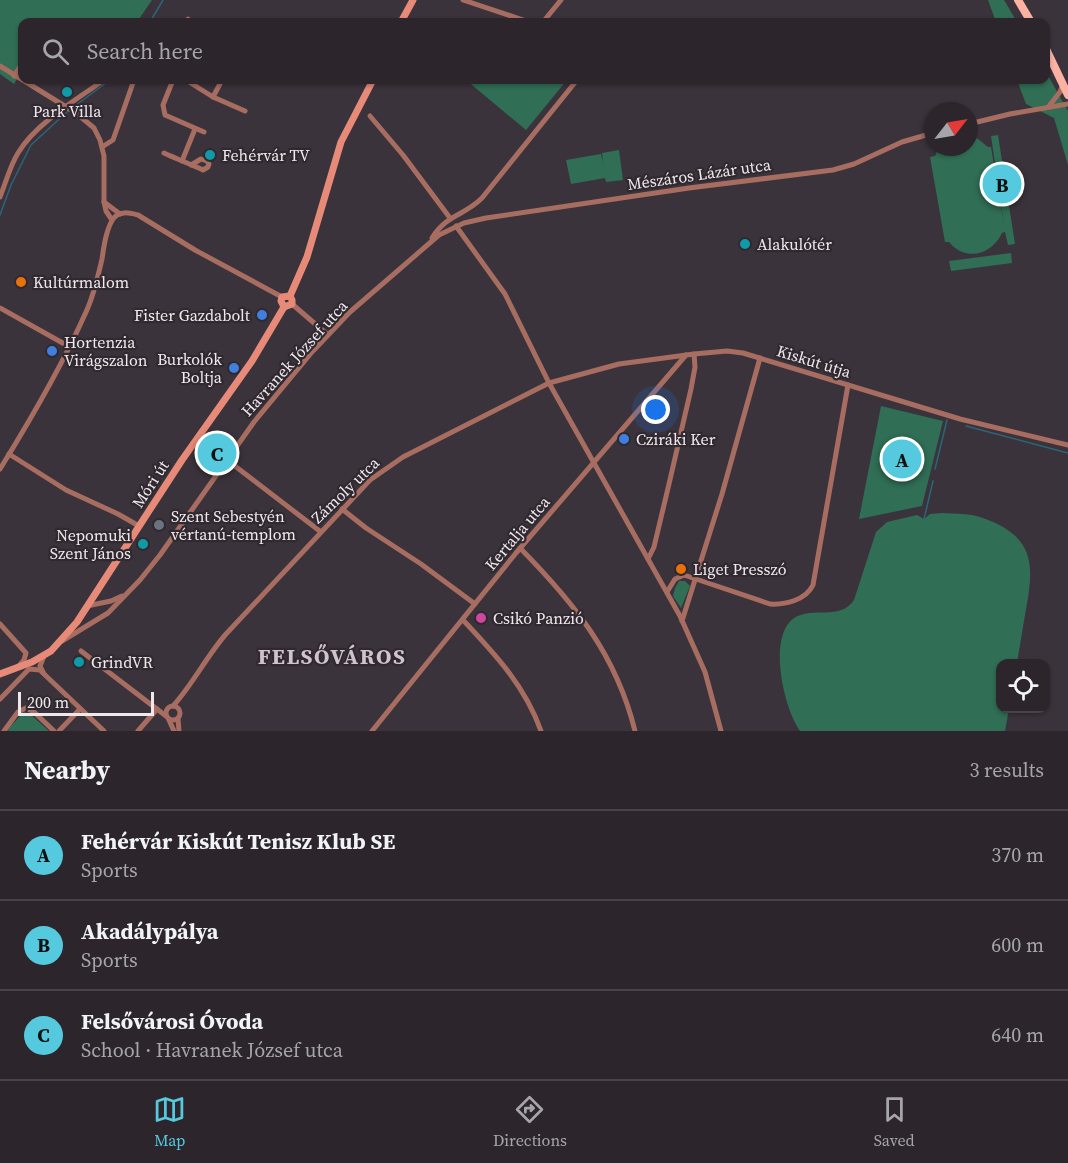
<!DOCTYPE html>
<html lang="en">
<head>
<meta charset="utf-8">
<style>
  :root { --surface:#2c262c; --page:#342e34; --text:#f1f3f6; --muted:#a6a5a9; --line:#484348; --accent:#55cadf }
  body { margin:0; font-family:"Source Serif 4",serif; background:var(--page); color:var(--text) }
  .controls { position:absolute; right:18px; bottom:18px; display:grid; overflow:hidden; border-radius:12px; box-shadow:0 2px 4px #0004 }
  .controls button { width:54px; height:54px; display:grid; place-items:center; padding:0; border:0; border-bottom:2px solid var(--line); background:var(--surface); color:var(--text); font:30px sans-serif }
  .compass { position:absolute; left:924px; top:102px; width:54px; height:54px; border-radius:50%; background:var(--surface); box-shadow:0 2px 4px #0004; rotate:59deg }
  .scale { position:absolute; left:18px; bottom:15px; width:136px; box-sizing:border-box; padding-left:6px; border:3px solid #efe9ee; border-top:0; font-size:16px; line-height:21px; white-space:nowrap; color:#efe9ee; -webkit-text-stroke:4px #312930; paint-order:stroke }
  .you { position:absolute; left:656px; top:410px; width:21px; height:21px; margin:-15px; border:4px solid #fff; border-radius:50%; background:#1a73e8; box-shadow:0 0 0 9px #1a73e833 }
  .badge { display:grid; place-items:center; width:39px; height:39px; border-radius:50%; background:var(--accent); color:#111; font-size:20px; font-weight:700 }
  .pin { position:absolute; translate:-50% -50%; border:3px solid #fff; box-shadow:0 2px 6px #0006 }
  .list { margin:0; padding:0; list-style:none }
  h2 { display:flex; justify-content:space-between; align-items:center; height:78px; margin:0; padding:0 24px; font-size:26px }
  h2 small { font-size:20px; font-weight:400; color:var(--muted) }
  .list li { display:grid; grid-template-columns:39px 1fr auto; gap:18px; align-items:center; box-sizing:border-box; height:90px; padding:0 24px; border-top:2px solid var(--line) }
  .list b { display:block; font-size:22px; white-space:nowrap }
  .list p { margin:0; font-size:20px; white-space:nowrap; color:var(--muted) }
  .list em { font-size:20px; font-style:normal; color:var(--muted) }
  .icon { flex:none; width:33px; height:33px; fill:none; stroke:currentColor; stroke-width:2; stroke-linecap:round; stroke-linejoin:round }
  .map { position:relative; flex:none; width:1068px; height:731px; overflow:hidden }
  .search { position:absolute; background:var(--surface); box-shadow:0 2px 4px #0004; left:18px; right:18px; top:18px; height:66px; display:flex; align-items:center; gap:15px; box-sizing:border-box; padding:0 21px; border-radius:12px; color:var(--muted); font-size:22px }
  .sheet { height:348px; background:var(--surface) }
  nav { display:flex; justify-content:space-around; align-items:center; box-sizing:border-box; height:84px; border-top:2px solid var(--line); background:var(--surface); font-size:16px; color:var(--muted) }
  nav a { display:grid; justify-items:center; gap:3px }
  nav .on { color:var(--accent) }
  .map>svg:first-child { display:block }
  .green { fill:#306e55 }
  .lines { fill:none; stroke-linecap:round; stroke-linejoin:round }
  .stream { stroke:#2b657a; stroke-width:1.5 }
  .street { stroke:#a86d61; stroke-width:5 }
  .secondary { stroke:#e88a78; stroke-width:7 }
  .primary { stroke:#fbb2a3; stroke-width:8 }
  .culture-dot { fill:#0f9aa8; stroke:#312930; stroke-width:2 }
  .food-dot { fill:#e8710a; stroke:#312930; stroke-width:2 }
  .shop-dot { fill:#3f7fe0; stroke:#312930; stroke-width:2 }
  .worship-dot { fill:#6b7280; stroke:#312930; stroke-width:2 }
  .hotel-dot { fill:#d1479c; stroke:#312930; stroke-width:2 }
  .labels { text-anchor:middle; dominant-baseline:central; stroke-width:4.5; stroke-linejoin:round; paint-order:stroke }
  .poi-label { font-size:16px; fill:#efe9ee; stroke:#312930; text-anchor:start }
  .street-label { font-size:16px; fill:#efe9ee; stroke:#312930 }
  .district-label { font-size:22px; font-weight:bold; letter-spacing:1.5px; fill:#cfc3ce; stroke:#312930 }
</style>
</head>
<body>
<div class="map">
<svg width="1068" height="731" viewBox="0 0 1068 731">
  <rect width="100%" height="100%" fill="#3b333b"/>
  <g class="green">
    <polygon points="0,0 152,0 137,22 63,22 54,18 51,22 22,22 22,70 14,84 0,74"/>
    <polygon points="988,0 1004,0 1017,22 996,22"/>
    <polygon points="1046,72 1068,111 1068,165 1054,118 1026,104 1017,80 1046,80"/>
    <polygon points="466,80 567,80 526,130"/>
    <path d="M998,135L1015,244L1008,245L1005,232L1002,233C992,255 965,262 949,242H945L930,157L935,156L939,147H969V136L978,139L988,147H991L1004,225L991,136Z"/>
    <polygon points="619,150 623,180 606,182 605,178 571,184 566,160 601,154 603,163 602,153"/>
    <polygon points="1011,253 1012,263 951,271 949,261"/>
    <polygon points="881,406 943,421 922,506 859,519"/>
    <path d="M942,513C955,514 971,513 983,518C1033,536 1035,562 1026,609C1023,627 1020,645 1017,663L1000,664V708L1009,709L1005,731H800C784,709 767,637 794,618C813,606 840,621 854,600L876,532L887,522L917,515L924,519L930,514Z"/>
    <polygon points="679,581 685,581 690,586 681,608 673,596 675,588"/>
    <polygon points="24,712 29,713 49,731 8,731 9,728"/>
  </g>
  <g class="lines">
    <g class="stream">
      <polyline points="150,22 163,0"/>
      <polyline points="72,108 110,80"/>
      <polyline points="0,215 11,185 31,145 68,111"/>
      <polyline points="966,426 1068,453"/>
      <polyline points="935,469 947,420"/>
      <polyline points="924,519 933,481"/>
    </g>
    <g class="street">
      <polyline points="463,0 529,22"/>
      <polyline points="187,22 188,19"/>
      <polyline points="543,22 561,0"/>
      <polyline points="0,66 76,113 94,128 100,140 104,156 104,202 106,211 112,220"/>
      <polyline points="14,76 22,64"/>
      <polyline points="173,80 163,105 165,115 204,132"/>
      <polyline points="186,80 213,97 245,111"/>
      <polyline points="213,97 222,80"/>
      <polyline points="1049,106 1060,92 1063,84"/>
      <polyline points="370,116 403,155 450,218"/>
      <polyline points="969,124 1010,114 1068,104"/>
      <polyline points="102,147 113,140 134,80"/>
      <path d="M164,153C177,159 190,164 203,170L208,167L209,164L207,161L201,159L191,165"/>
      <polyline points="182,161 195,129"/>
      <path d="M0,197C6,182 10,166 18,153C35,124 77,99 104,80"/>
      <polyline points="104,202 120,214"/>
      <polyline points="456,226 505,294 549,383 680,616 705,672 721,731"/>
      <path d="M432,238C447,214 464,216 482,198L577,80"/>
      <polyline points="292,304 328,335"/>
      <polyline points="0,308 68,346"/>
      <polyline points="9,454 66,490 118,514 139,526"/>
      <polyline points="227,460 321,532"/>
      <path d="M0,469C31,419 62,366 86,312C94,295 98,276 102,259C104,246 106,230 113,219C119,210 130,213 138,215L195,250L282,297"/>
      <polyline points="342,509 366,528 421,564 475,604"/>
      <path d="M520,548C574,603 616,654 635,731"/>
      <polyline points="648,559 654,547 669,484 691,389 695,367 694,354"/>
      <path d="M667,592L675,579L684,575L770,604C785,605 806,600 813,585L848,385"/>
      <polyline points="87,606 111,601 122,596"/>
      <path d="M463,620C495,654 525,686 541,731"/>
      <polyline points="682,621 722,494 760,358"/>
      <polyline points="0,624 26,653 24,660 18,667"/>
      <polyline points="62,641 108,613 140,580 160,555 254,422 312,352 350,312 439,235 464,223 486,218 689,188 833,170 854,164 902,142 933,133"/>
      <polyline points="81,651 166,716"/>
      <polyline points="44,656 40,666 44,674 104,731"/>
      <polyline points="0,699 29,669 40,670 43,673"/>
      <circle cx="173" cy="713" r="7"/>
      <path d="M173,706C193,684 206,657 226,634L370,480L403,457L549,383L619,364L694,354L727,351L743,353L960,419L1068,445"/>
      <polyline points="178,719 179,731"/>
      <polyline points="169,720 174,731"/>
      <polyline points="4,731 18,712 26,708 34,712 54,731"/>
      <polyline points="59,731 80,709"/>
      <polyline points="138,731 157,709"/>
      <polyline points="372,731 516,553 686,355"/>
    </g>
    <g class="secondary">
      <polyline points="401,22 413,0"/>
      <polyline points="290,296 307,257 341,142 373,80"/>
      <polyline points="284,307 281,301 282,297 290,296"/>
      <polyline points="284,307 292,304 292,300 290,296"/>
      <polyline points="0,674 32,662 51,651 77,622 182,460 252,361 284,307"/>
    </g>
    <g class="primary">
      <polyline points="1018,0 1031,22"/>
      <polyline points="1046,49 1068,95"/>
    </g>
  </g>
  <g class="culture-dot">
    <circle cx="67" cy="92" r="6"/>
    <circle cx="210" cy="155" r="6"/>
    <circle cx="745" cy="244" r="6"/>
    <circle cx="143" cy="544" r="6"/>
    <circle cx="79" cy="662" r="6"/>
  </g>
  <g class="food-dot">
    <circle cx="21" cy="282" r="6"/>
    <circle cx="681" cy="569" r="6"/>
  </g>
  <g class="shop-dot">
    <circle cx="262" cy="315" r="6"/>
    <circle cx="52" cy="351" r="6"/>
    <circle cx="234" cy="368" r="6"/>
    <circle cx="624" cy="439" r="6"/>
  </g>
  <circle class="worship-dot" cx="159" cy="525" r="6"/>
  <circle class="hotel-dot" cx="481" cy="618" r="6"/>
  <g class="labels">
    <g class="poi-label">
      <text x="67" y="111" text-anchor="middle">Park Villa</text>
      <text x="222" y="155">Fehérvár TV</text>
      <text x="757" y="244">Alakulótér</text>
      <text x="33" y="282">Kultúrmalom</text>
      <text x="250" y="315" text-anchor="end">Fister Gazdabolt</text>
      <text x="64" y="342">Hortenzia<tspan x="64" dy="18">Virágszalon</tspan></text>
      <text x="222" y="359" text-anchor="end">Burkolók<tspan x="222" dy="18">Boltja</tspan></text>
      <text x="636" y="439">Cziráki Ker</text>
      <text x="171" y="516">Szent Sebestyén<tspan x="171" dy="18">vértanú-templom</tspan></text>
      <text x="131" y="535" text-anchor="end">Nepomuki<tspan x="131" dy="18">Szent János</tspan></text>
      <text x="693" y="569">Liget Presszó</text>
      <text x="493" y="618">Csikó Panzió</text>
      <text x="91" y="662">GrindVR</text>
    </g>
    <g class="street-label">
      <text transform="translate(699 174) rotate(-8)">Mészáros Lázár utca</text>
      <text transform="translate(294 358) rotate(-48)">Havranek József utca</text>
      <text transform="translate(814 361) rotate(17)">Kiskút útja</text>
      <text transform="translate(150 484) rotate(-57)">Móri út</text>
      <text transform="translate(345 490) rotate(-44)">Zámoly utca</text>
      <text transform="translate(517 533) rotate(-50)">Kertalja utca</text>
    </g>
    <g class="district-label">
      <text x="332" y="656">FELSŐVÁROS</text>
    </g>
  </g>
</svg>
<div class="controls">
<button><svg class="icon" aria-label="locate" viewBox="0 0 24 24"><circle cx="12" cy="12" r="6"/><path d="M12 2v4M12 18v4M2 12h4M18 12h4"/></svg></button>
</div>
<svg class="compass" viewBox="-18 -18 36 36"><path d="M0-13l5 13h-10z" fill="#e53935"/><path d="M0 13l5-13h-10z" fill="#a6a5a9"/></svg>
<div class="scale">200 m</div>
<div class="you"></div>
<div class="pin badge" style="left:902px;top:459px">A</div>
<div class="pin badge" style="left:1002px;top:184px">B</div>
<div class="pin badge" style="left:217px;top:453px">C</div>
<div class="search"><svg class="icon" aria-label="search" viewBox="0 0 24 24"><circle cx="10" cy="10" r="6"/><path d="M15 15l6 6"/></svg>Search here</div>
</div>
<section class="sheet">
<h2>Nearby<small>3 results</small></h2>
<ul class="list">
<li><span class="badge">A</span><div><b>Fehérvár Kiskút Tenisz Klub SE</b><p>Sports</p></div><em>370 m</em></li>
<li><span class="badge">B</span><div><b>Akadálypálya</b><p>Sports</p></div><em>600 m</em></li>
<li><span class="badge">C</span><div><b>Felsővárosi Óvoda</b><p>School · Havranek József utca</p></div><em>640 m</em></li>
</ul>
</section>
<nav>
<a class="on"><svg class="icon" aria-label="map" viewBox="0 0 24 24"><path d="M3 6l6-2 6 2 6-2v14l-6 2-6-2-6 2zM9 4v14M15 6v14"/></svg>Map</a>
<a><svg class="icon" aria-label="directions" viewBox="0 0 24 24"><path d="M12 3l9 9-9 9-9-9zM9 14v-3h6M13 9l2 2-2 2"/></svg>Directions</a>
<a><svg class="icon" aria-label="saved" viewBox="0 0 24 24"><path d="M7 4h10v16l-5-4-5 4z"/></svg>Saved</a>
</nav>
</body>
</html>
